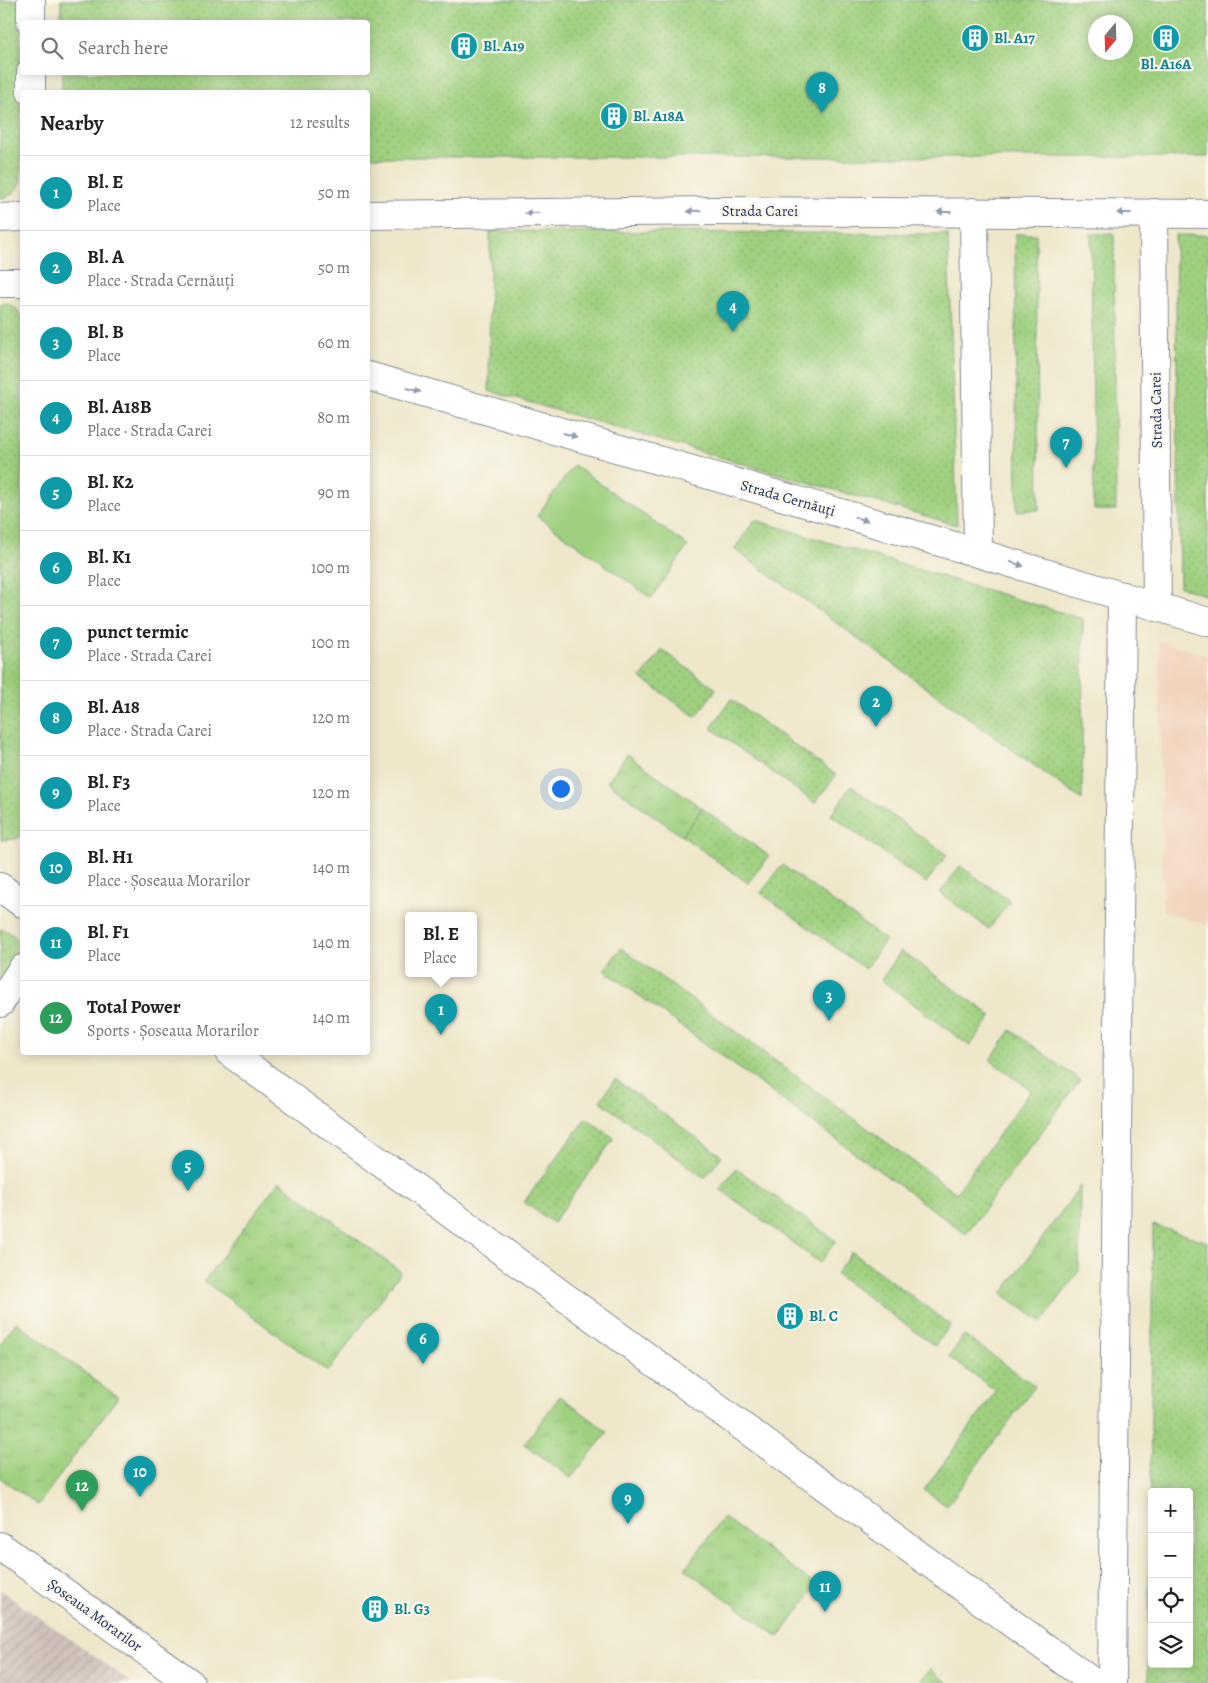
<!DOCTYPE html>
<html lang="en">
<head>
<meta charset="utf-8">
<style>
  :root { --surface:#fff; --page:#f2f2f2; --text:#222; --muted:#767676; --line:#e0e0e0; --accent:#ea580c }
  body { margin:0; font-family:Alegreya,serif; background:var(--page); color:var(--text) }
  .controls { position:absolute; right:15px; bottom:15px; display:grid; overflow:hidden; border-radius:5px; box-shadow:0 2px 12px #0003 }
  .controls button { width:45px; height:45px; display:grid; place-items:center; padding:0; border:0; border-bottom:1px solid var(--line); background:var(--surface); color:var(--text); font:25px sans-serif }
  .compass { position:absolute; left:1088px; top:15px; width:45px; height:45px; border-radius:50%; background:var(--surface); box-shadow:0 2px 12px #0003; rotate:199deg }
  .you { position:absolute; left:560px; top:788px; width:18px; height:18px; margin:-12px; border:4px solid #fff; border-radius:50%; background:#1a73e8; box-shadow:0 0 0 8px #1a73e833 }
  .badge { display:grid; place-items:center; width:32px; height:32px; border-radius:50%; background:var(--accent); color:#fff; font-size:16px; font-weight:700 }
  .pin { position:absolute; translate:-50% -41px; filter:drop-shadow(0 1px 2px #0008) }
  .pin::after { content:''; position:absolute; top:26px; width:18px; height:15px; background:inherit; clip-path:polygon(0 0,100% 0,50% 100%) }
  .popup { position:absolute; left:405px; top:912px; width:72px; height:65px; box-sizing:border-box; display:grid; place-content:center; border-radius:5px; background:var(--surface); filter:drop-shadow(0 1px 4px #0005); font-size:16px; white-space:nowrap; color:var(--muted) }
  .popup b { font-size:19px; color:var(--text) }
  .popup::after { content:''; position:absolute; left:50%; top:100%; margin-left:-10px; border:10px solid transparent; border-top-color:var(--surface) }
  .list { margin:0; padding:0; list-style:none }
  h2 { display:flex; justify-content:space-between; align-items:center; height:65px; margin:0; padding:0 20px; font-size:21px }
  h2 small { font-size:16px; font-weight:400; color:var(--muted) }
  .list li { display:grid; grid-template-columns:32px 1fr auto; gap:15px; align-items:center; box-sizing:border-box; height:75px; padding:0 20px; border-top:1px solid var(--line) }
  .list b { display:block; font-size:19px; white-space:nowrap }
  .list p { margin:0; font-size:16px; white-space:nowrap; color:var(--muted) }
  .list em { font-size:16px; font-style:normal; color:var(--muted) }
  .icon { flex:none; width:28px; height:28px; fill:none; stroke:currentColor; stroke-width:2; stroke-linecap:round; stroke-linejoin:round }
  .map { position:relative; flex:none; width:1208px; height:1683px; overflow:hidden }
  .search { position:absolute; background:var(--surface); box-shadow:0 2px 12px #0003; left:20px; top:20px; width:350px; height:55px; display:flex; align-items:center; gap:12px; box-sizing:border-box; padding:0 18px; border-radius:5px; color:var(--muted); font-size:19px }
  .panel { position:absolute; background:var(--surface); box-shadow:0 2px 12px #0003; left:20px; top:90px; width:350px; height:965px; border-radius:5px }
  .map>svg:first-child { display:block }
  .built { fill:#f2d4be }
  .industrial { fill:url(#industrial-furrows) }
  .grass { fill:url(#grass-dots); stroke:#5d806e; fill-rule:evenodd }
  .park { fill:url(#park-tufts); stroke:#5d806e }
  .pitch { fill:#9fd07f; stroke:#5d806e }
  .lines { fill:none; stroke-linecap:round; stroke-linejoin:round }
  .minor-casing { stroke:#848b94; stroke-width:30 }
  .minor { stroke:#fff; stroke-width:28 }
  .oneway { fill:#8d97ae }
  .labels { text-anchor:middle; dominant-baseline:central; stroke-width:4.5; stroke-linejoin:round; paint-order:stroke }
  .culture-label { font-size:15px; font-weight:bold; fill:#0d838f; stroke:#fbf7ec; text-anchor:start }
  .street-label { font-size:15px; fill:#1b2f5e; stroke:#fbf7ec }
</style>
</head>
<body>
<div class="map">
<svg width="1208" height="1683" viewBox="0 0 1208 1683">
  <defs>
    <pattern id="industrial-furrows" width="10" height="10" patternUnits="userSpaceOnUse" patternTransform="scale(1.25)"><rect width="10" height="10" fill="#cfc0ba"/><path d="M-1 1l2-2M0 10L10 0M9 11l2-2" fill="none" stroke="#b1a5a2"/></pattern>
    <pattern id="grass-dots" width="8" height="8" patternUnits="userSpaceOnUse" patternTransform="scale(1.25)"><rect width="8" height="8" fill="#9fd07f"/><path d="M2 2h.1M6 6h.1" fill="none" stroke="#88b370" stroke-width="1.8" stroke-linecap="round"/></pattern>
    <pattern id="park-tufts" width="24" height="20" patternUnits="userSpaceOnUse" patternTransform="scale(1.25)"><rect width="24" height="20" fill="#9fd07f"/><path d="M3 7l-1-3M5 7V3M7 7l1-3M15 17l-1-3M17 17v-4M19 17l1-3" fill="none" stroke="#88b370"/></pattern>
  </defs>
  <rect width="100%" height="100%" fill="#fbf7ec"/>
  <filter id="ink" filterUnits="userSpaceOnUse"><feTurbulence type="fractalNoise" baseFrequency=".02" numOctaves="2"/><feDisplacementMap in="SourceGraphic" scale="10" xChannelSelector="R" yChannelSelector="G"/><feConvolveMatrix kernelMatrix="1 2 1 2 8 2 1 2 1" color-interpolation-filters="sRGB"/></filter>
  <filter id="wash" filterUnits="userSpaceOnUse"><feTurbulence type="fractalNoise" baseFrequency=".0096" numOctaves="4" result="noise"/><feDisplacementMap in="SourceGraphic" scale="20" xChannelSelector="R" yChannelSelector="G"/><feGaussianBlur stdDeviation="1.12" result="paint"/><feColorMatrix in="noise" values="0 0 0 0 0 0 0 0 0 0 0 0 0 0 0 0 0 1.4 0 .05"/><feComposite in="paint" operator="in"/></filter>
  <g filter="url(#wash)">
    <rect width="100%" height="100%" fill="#eee7ca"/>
    <polygon class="built" points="1159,641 1208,656 1208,925 1163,911"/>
    <polygon class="industrial" points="0,1590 90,1653 132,1683 0,1683"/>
    <g class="grass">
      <path d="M0,0H20L21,180C17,190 12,198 0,198Z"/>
      <path d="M61,0H1208V157H368V92H62V73L368,72V22H61ZM1096,22H1126V52H1096Z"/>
      <polygon points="490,231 948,234 957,525 489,391"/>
      <polygon points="1114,233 1116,510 1094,510 1091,234"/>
      <polygon points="1015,234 1036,234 1039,510 1017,511"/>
      <polygon points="1175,235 1208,235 1208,596 1180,587"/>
      <polygon points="7,303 17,309 22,318 22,835 16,839 1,840 0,304"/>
      <polygon points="755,520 1083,619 1082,800 734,549"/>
      <polygon points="662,650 716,689 696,717 641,678"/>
      <polygon points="731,699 836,775 815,803 711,728"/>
      <polygon points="851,786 947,855 926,883 831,815"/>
      <polygon points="702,808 769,856 748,883 682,836"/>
      <polygon points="782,865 886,940 865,969 761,893"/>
      <polygon points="960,866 1010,901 989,929 940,893"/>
      <path d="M0,929C6,930 9,932 14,936C35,951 10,976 0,990Z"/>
      <polygon points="621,948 956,1193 1031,1090 990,1060 1011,1030 1080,1080 966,1234 604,970"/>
      <polygon points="901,951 992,1016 970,1046 881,980"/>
      <polygon points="615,1079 722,1156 705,1178 600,1101"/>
      <polygon points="586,1118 614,1138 553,1223 524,1202"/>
      <polygon points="736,1168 836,1241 820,1263 720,1189"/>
      <path d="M1153,1225L1208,1242V1683H1148ZM1152,1492H1189V1664H1152Z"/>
      <polygon points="852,1252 951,1325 935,1346 836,1274"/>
      <polygon points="964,1335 1035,1386 947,1506 924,1490 996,1391 949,1357"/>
    </g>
    <g class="park">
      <polygon points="627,754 702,808 682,836 607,782"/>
      <polygon points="279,1181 401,1272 328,1372 204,1281"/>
      <polygon points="1080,1186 1079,1271 1042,1322 1002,1294"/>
      <polygon points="16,1322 118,1397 38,1505 0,1478 0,1344"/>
      <polygon points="560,1396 608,1432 571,1478 524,1444"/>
      <polygon points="723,1517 817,1586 779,1637 685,1569"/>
      <polygon points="930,1669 948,1683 919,1683"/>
    </g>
    <polygon class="pitch" points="574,465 688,546 651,598 537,516"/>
  </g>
  <g filter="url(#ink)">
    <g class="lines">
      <g class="minor-casing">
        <g id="minor">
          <polyline points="31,0 31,22"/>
          <polyline points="31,72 31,92"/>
          <polyline points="974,212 978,553"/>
          <polyline points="1154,213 1157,607"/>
          <polyline points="368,215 715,211 1208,214"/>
          <polyline points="0,218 22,217"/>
          <polyline points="0,283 22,283"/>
          <polyline points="368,376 978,553 1208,622"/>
          <polyline points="0,887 22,903"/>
          <polyline points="0,1003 22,969"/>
          <polyline points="229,1052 1094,1683"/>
          <polyline points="0,1546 190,1683"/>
          <polyline points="1112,1683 1122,596"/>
        </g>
      </g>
      <use href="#minor" class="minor"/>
    </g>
    <defs><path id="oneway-solid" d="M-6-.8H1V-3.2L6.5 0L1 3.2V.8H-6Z" transform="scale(1.25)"/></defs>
    <g class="oneway">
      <use href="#oneway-solid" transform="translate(694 211) rotate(179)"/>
      <use href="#oneway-solid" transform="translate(944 212) rotate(-180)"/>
      <use href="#oneway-solid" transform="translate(532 213) rotate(179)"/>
      <use href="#oneway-solid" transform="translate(1124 213) rotate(-180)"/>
      <use href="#oneway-solid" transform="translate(414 390) rotate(16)"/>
      <use href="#oneway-solid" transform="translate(570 435) rotate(16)"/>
      <use href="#oneway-solid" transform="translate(861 519) rotate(16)"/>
      <use href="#oneway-solid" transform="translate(1017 564) rotate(17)"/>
    </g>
  </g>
  <defs>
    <g id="building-disc" transform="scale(1.4375)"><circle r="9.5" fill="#0f9aa8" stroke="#fbf7ec"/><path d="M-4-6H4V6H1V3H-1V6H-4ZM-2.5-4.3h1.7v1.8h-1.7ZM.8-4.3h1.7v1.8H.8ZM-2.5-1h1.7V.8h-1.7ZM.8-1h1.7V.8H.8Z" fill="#fff"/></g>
  </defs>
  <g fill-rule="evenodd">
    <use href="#building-disc" x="975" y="38"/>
    <use href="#building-disc" x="1166" y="38"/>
    <use href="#building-disc" x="464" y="46"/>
    <use href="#building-disc" x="614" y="116"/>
    <use href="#building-disc" x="790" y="1316"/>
    <use href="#building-disc" x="375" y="1609"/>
  </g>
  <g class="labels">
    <g class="culture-label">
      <text x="994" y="38">Bl. A17</text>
      <text x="483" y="46">Bl. A19</text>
      <text x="1166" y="64" text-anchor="middle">Bl. A16A</text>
      <text x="633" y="116">Bl. A18A</text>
      <text x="809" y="1316">Bl. C</text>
      <text x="394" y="1609">Bl. G3</text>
    </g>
    <g class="street-label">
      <text x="760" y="211">Strada Carei</text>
      <text transform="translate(1156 410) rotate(-91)">Strada Carei</text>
      <text transform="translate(788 498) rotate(16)">Strada Cernăuți</text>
      <text transform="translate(95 1615) rotate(36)">Șoseaua Morarilor</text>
    </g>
  </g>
</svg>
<div class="controls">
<button>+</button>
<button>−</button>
<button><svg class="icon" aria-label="locate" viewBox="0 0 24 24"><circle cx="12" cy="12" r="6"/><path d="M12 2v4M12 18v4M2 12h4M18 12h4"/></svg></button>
<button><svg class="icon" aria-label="layers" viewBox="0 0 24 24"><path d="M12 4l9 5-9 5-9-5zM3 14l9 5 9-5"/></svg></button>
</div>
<svg class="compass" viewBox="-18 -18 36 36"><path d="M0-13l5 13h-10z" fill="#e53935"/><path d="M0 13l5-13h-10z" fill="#767676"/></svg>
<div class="you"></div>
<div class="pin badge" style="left:441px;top:1035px;background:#0f9aa8">1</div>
<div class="popup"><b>Bl. E</b>Place</div>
<div class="pin badge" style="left:876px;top:727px;background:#0f9aa8">2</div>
<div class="pin badge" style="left:829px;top:1021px;background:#0f9aa8">3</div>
<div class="pin badge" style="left:733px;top:332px;background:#0f9aa8">4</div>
<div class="pin badge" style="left:188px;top:1191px;background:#0f9aa8">5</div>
<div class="pin badge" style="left:423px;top:1364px;background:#0f9aa8">6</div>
<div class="pin badge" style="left:1066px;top:468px;background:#0f9aa8">7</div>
<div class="pin badge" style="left:822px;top:113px;background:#0f9aa8">8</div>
<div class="pin badge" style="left:628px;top:1524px;background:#0f9aa8">9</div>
<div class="pin badge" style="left:140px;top:1497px;background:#0f9aa8">10</div>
<div class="pin badge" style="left:825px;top:1612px;background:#0f9aa8">11</div>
<div class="pin badge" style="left:82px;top:1511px;background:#2e9e5b">12</div>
<div class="search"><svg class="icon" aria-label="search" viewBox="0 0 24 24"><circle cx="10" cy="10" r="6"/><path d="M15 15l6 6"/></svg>Search here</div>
<section class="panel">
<h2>Nearby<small>12 results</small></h2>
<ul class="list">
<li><span class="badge" style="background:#0f9aa8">1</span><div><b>Bl. E</b><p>Place</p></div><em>50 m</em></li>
<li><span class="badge" style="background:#0f9aa8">2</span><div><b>Bl. A</b><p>Place · Strada Cernăuți</p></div><em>50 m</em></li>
<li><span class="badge" style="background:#0f9aa8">3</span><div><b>Bl. B</b><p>Place</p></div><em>60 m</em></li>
<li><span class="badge" style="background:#0f9aa8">4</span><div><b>Bl. A18B</b><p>Place · Strada Carei</p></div><em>80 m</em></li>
<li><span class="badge" style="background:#0f9aa8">5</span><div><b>Bl. K2</b><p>Place</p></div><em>90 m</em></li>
<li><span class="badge" style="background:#0f9aa8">6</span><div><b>Bl. K1</b><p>Place</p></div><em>100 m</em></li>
<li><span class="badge" style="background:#0f9aa8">7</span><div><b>punct termic</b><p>Place · Strada Carei</p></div><em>100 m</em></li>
<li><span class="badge" style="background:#0f9aa8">8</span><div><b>Bl. A18</b><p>Place · Strada Carei</p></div><em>120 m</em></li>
<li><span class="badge" style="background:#0f9aa8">9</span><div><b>Bl. F3</b><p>Place</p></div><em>120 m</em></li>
<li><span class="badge" style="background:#0f9aa8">10</span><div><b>Bl. H1</b><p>Place · Șoseaua Morarilor</p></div><em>140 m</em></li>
<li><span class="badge" style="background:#0f9aa8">11</span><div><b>Bl. F1</b><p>Place</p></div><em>140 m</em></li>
<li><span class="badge" style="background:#2e9e5b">12</span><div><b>Total Power</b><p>Sports · Șoseaua Morarilor</p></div><em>140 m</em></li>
</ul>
</section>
</div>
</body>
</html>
